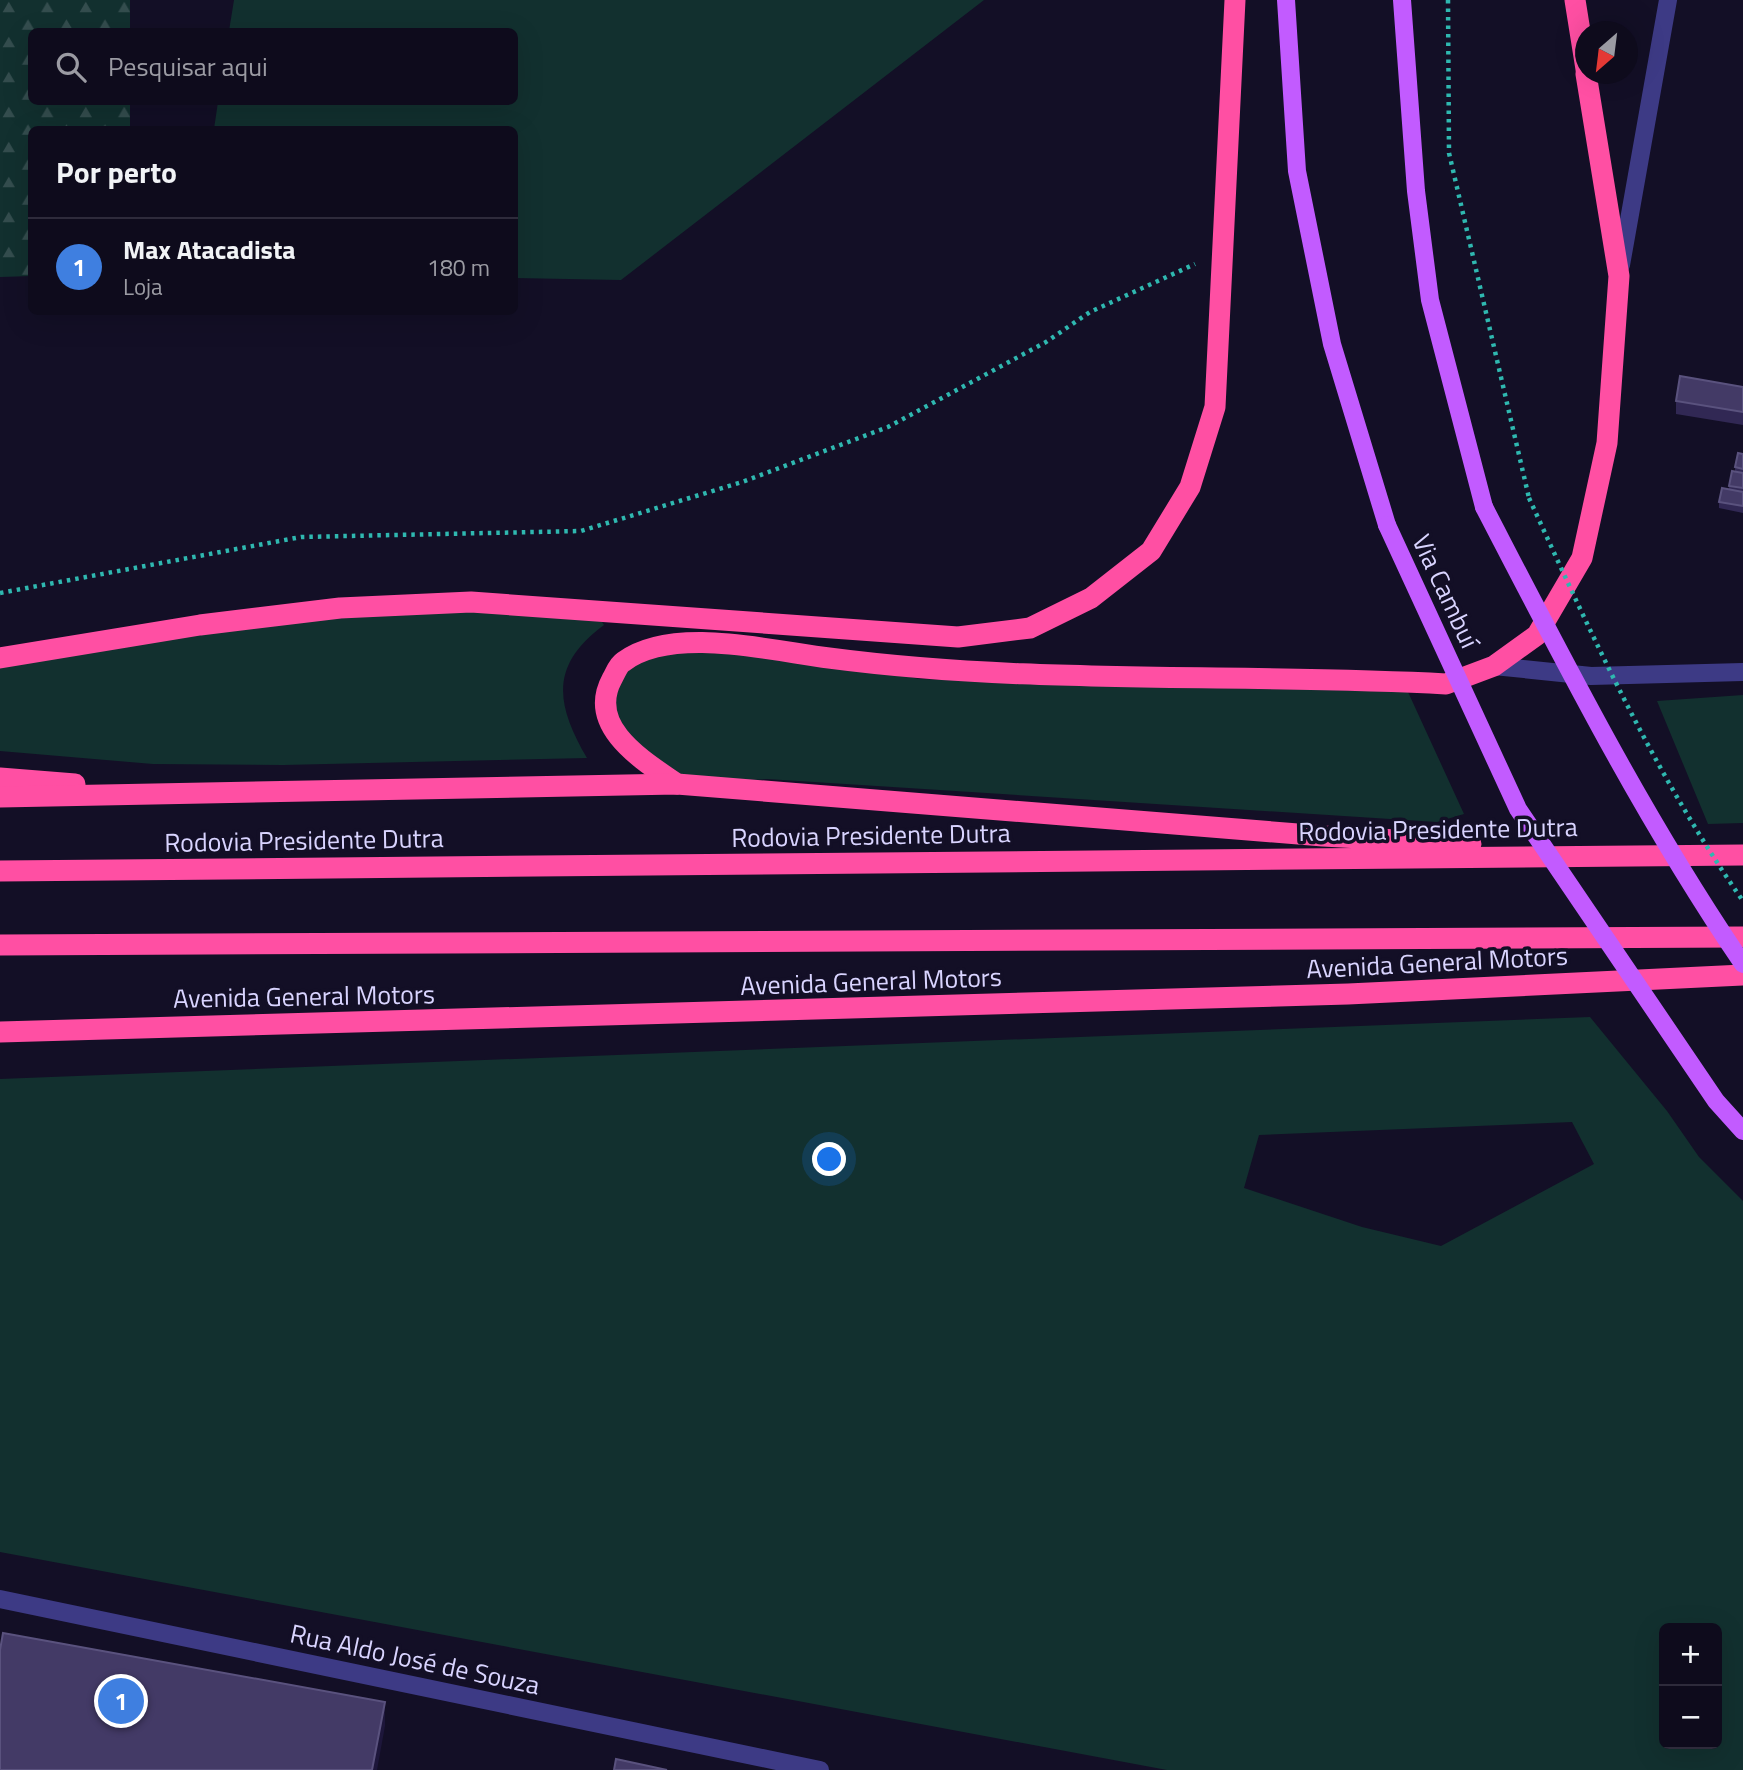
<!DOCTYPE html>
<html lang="pt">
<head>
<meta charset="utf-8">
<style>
  :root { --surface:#0e0b1c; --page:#171425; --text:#f1f3f6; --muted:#9b9ba3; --line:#2e2b3b; --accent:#0b8043 }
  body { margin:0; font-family:"Titillium Web",sans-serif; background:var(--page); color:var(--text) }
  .controls { position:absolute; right:21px; bottom:21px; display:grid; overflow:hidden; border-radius:10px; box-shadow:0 7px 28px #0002 }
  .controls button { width:63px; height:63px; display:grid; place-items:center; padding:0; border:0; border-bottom:2px solid var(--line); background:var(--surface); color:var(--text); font:35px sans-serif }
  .compass { position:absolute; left:1575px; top:21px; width:63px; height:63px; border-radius:50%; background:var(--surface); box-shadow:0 7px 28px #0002; rotate:208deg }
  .you { position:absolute; left:830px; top:1160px; width:24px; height:24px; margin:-18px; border:5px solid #fff; border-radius:50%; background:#1a73e8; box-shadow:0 0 0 10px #1a73e833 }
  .badge { display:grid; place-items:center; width:46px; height:46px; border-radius:50%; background:var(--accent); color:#fff; font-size:23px; font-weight:700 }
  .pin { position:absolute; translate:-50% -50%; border:4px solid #fff; box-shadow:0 2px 7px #0006 }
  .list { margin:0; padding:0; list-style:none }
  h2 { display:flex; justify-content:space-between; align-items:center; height:91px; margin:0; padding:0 28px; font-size:30px }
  h2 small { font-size:23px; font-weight:400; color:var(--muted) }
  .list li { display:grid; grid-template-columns:46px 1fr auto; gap:21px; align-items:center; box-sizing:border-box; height:98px; padding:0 28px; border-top:2px solid var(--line) }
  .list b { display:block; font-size:26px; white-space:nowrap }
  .list p { margin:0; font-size:23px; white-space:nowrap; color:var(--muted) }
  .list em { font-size:23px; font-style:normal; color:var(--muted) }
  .icon { flex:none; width:38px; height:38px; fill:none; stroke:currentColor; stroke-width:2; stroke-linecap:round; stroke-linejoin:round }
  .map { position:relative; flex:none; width:1743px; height:1770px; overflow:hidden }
  .search { position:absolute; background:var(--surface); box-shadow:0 7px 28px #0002; left:28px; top:28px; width:490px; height:77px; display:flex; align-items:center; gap:18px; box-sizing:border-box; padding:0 24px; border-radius:10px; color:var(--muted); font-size:26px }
  .panel { position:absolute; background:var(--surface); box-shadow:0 7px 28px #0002; left:28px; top:126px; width:490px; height:189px; border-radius:10px }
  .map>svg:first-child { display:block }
  .grass { fill:#12302f; fill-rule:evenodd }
  .forest { fill:url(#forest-firs) }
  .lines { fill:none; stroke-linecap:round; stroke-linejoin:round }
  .path { stroke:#2fb8b0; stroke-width:4.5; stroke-dasharray:3.5 5; stroke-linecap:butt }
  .minor { stroke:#3d3a85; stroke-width:18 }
  .major { stroke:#c25bff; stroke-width:18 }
  .highway { stroke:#ff4fa3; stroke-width:21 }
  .path-bridge { stroke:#2fb8b0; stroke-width:4.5; stroke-dasharray:3.5 5; stroke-linecap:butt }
  .major-bridge { stroke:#c25bff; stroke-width:18 }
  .wall { fill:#312854 }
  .shaded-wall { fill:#1d163a }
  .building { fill:#433a66; stroke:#5a527e; stroke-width:2 }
  .labels { text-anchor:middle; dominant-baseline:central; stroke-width:7; stroke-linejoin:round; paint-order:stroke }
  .street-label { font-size:26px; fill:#d9d4ff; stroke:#130f26 }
</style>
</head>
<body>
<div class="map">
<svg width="1743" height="1770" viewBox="0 0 1743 1770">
  <defs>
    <pattern id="forest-firs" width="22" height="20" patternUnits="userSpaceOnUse" patternTransform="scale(1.75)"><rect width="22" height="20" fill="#12302f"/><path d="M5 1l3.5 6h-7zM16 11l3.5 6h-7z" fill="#344d4e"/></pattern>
  </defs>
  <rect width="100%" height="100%" fill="#130f26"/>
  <g class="grass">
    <polygon points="234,0 984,0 621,280 515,278 514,130 214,129 218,102 514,102 514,32 229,31"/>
    <path d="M475,606L599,617L604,625C550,665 555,703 587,758L283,765L153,764L0,751V665L220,628Z"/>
    <polygon points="649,650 790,653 919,679 1408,692 1464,814 1437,822 767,779 677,784 609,722 621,662"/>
    <polygon points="1743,695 1743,823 1708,824 1657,701"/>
    <path d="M1590,1017L1667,1111L1699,1157L1743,1201V1770H1167L0,1552V1079ZM1572,1122L1594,1164L1441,1246L1362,1227L1244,1188L1259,1135ZM1717,1628V1744H1664V1628Z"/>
  </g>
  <polygon class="forest" points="0,0 130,0 130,31 32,32 32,102 130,102 130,129 32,130 31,276 0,277"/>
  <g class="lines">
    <g class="path">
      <polyline points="1448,0 1449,153 1529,498"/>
      <polyline points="0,593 301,537 581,531 742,482 888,427 1046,342 1090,312 1195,264"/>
    </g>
    <g class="minor">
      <polyline points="1621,265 1668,0"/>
      <polyline points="1494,666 1591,676 1743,672"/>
      <polyline points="0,1599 820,1770"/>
    </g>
    <g class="major">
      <polyline points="1286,0 1297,171 1332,344 1387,525"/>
      <polyline points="1402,0 1416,191 1430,300 1484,507"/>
    </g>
    <g class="highway">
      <polyline points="1575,0 1586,69"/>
      <polyline points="0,658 200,625 340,608 471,602 958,637 1030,628 1091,598 1151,551 1190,487 1215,407 1235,0"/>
      <polyline points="0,778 75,784"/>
      <path d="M677,784C644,761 586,727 612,679C615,674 618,665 623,662C672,625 772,651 829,658C1033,685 1241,673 1446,684L1494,666L1537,635L1582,558L1607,443L1619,276L1586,74"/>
      <polyline points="0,797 677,784 1323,836 1471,844"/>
      <polyline points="0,871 1743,855"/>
      <polyline points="0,945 1743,937"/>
      <polyline points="0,1032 1348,994 1743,975"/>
    </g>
    <path class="path-bridge" d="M1529,498C1593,638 1655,775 1743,901"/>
    <g class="major-bridge">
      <path d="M1484,507C1565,663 1644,819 1743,964"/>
      <polyline points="1387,525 1518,809 1716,1101 1743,1131"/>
    </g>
  </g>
  <g class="wall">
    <polygon points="1743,387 1743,425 1676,414 1676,401"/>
    <polygon points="1743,454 1743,513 1719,508 1719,502 1729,489 1729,486 1735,471 1735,467"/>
  </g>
  <polygon class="shaded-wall" points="385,1702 385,1726 377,1770 372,1770"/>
  <g class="building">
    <polygon points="1680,376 1743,387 1743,412 1676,401"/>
    <polygon points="1738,453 1743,454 1743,469 1735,467"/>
    <polygon points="1732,471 1743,473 1743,488 1729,486"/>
    <polygon points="1722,488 1743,492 1743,506 1719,502"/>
    <polygon points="3,1633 385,1702 372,1770 0,1770 0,1650"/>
    <polygon points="616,1759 667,1770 614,1770"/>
  </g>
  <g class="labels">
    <g class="street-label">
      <text transform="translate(1446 591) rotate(65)">Via Cambuí</text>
      <text transform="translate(1438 829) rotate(-1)">Rodovia Presidente Dutra</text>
      <text transform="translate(871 835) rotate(-1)">Rodovia Presidente Dutra</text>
      <text transform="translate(304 840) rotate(-1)">Rodovia Presidente Dutra</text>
      <text transform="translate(1437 962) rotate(-3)">Avenida General Motors</text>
      <text transform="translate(871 981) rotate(-2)">Avenida General Motors</text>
      <text transform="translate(304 996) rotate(-1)">Avenida General Motors</text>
      <text transform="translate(415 1659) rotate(12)">Rua Aldo José de Souza</text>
    </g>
  </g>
</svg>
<div class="controls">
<button>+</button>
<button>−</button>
</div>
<svg class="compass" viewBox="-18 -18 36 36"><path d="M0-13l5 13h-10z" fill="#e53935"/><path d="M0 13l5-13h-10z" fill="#9b9ba3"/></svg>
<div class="you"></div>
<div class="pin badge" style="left:121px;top:1701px;background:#3f7fe0">1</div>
<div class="search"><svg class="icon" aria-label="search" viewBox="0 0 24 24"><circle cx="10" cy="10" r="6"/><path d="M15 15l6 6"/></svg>Pesquisar aqui</div>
<section class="panel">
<h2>Por perto<small></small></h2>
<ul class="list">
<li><span class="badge" style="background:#3f7fe0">1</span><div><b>Max Atacadista</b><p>Loja</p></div><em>180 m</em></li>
</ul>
</section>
</div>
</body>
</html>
